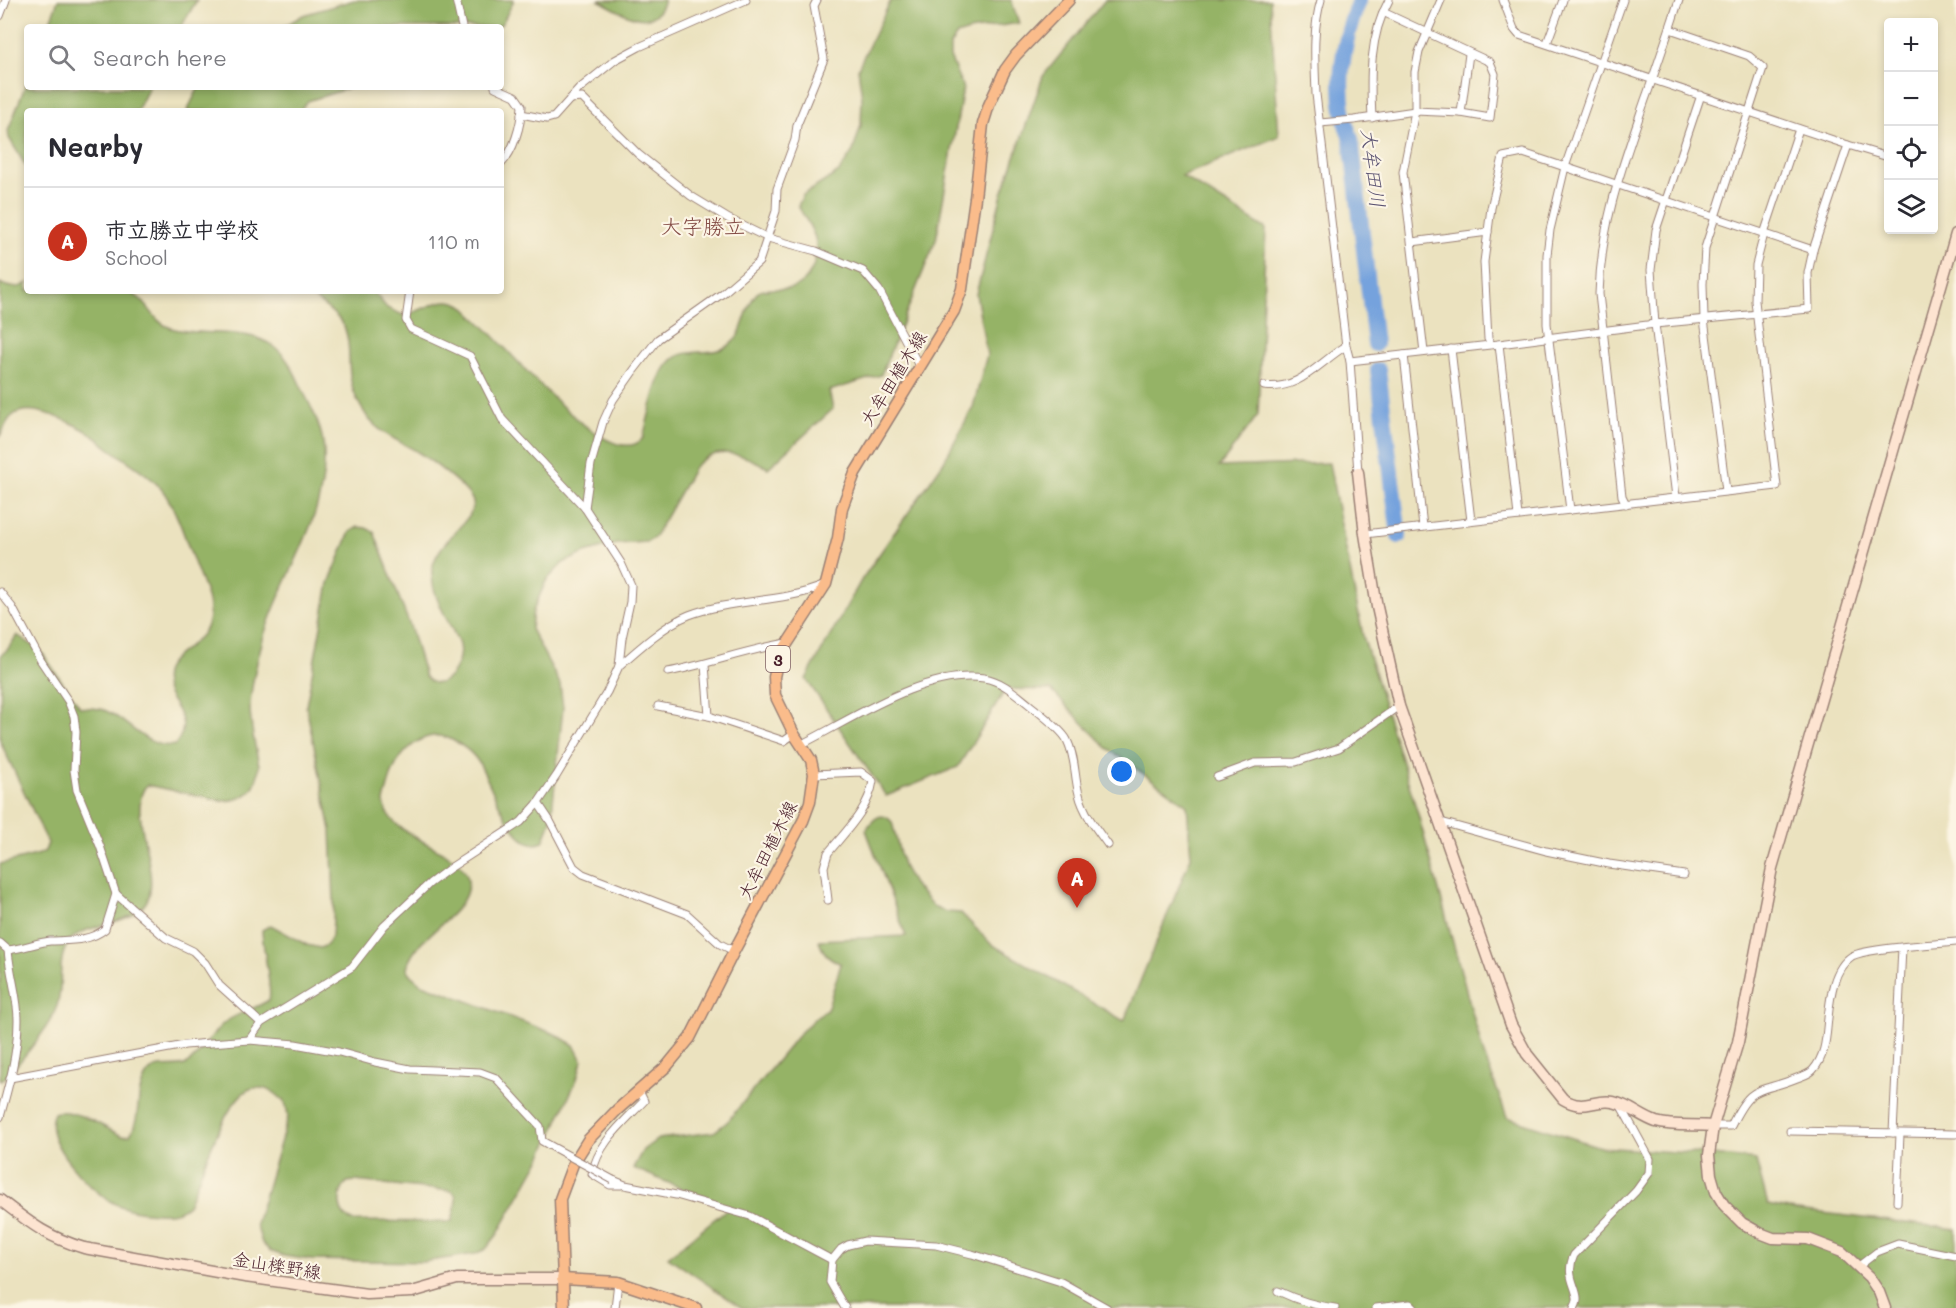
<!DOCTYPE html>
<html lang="en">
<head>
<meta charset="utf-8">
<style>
  :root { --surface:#fff; --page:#f7f7f7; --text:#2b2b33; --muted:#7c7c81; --line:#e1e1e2; --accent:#c8321e }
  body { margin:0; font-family:Mali,"Klee One",sans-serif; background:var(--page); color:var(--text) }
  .controls { position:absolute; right:18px; top:18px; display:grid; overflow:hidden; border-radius:6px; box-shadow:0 3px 9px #0003 }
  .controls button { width:54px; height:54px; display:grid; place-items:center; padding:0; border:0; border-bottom:2px solid var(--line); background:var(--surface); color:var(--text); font:30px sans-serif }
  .you { position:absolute; left:1122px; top:772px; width:21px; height:21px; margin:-15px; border:4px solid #fff; border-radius:50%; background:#1a73e8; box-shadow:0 0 0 9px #1a73e833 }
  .badge { display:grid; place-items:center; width:39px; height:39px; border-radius:50%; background:var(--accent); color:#fff; font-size:20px; font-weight:700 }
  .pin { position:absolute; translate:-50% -50px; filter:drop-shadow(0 2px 3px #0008) }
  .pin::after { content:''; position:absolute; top:32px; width:21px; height:18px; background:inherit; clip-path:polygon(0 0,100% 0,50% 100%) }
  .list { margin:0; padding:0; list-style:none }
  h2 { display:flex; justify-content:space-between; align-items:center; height:78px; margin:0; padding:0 24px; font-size:26px }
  h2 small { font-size:20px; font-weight:400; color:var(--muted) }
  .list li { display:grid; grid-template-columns:39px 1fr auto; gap:18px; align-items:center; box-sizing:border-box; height:108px; padding:0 24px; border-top:2px solid var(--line) }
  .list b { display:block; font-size:22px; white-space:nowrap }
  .list p { margin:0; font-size:20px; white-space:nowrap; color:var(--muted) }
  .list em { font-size:20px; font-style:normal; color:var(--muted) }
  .icon { flex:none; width:33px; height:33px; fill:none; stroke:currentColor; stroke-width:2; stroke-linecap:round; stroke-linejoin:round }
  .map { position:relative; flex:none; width:1956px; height:1308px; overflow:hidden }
  .search { position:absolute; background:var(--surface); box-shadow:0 3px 9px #0003; left:24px; top:24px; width:480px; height:66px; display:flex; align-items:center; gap:15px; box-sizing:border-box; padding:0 21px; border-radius:6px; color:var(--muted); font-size:22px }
  .panel { position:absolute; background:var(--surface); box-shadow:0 3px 9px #0003; left:24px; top:108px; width:480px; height:186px; border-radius:6px }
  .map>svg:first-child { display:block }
  .forest { fill:#95b366; stroke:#706948; stroke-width:1.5; fill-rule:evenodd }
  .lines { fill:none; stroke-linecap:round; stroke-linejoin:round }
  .river { stroke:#74a2dd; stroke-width:16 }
  .street-casing { stroke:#9a8075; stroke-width:9 }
  .secondary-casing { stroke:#9a8075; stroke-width:13 }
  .primary-casing { stroke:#9a8075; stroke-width:13 }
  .street { stroke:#fff; stroke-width:7 }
  .secondary { stroke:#fde4d1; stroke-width:10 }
  .primary { stroke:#fabc8b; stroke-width:10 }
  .street-bridge-casing { stroke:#9a8075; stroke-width:9; stroke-linecap:butt }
  .street-bridge { stroke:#fff; stroke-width:7 }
  .labels { text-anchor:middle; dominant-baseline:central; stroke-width:4.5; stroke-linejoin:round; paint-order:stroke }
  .shield { fill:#fcf5e5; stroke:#7f5f63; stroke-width:1.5 }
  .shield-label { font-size:16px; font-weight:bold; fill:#4a1f2b }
  .street-label { font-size:18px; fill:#4a1f2b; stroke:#fcf5e5 }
  .water-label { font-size:20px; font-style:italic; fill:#5b5372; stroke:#fcf5e5 }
  .quarter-label { font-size:21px; fill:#844c46; stroke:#fcf5e5 }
</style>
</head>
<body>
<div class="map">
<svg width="1956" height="1308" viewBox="0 0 1956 1308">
  <rect width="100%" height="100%" fill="#fcf5e5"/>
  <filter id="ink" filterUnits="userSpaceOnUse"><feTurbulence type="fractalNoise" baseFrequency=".0167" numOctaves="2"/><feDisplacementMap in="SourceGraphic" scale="12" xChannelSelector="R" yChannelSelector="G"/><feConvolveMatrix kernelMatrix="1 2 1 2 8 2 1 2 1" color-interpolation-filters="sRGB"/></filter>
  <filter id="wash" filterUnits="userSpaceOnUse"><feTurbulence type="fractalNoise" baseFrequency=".008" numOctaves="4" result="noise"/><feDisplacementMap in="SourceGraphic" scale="24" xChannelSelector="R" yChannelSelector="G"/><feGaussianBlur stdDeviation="1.35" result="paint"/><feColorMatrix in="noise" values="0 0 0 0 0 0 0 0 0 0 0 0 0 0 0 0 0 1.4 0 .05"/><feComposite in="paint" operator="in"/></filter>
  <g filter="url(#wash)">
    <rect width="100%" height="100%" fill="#ebe2bf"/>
    <g class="forest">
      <polygon points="58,0 197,0 181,27 48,27"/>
      <polygon points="354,0 514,0 503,22 498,27 283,27 303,15"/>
      <path d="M598,0H664C653,36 620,11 598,0Z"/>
      <path d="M891,0H1011L1019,23L969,31L957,35L950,45V57L963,88L936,240L881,375L829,391L833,409L768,468C744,454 716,444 695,466L654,538L647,542L617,544L585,553L563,563L546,581L533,611L531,629L560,684L563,708L551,821L543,842C514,857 490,780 479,763C472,751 461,744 448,738C432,732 419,738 407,750C398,759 391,773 388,786C387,791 384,798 384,803C388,839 466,849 468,881C470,916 412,935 407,969L414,978L420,983L555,1034L574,1045L582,1061L577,1079L542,1156L497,1235L486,1249L475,1254L423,1262L311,1260L284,1256L270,1251L262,1243L256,1224L288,1117C287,1105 285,1101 276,1094C270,1089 257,1086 250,1089C225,1098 199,1181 188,1205C180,1213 169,1214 158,1213C141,1212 125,1210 110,1201C88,1188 40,1139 54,1113C71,1106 106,1128 122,1136L130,1135C142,1117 134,1091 148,1073C156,1062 176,1070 187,1064C202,1055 210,1034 224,1023C237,1013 255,1009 269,1000C273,991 262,946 262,930L271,925L307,945L320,948L327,945L332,936L334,902L331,830L306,706L329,583L350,532L358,527L366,528L374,532L410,626L425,677C444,698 466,660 458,642C449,620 433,600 432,575C430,544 476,522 473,502C470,489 429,459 416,451C399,441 381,434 368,418C361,408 353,394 351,381C347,363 352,339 342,323C333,310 316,301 304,291H373L387,308L403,315C425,312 440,293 462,305C476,319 491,332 504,347C524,367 614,474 643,438C649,417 656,375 671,361C686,346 711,357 728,346C746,334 743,310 756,294C763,286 782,291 792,288C810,283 818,261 816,243C815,231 804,217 798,206L803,195L839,172L853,151L861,125L862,98L858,68ZM355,1181L452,1191L456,1196V1204L452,1221L448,1222L353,1221C336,1215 337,1194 347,1182Z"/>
      <path d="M1105,0H1270L1279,136L1182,176L1266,229L1258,415L1219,467L1329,463L1363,636L1418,814L1483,1052L1507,1117L1600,1147L1704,1154L1756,1160L1768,1205L1789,1209L1956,1229V1308H742L668,1257L728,1208L633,1168L643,1150L658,1139L714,1132L727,1122L800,1033L817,1016L827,1010L841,964C829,958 822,953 819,940L906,936L866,830C873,819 881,810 892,822L903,866L913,884L935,908L947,912L961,913L991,944L1124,1021L1191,857L1187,805L1106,747L1051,690L1006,689L958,767L886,796L806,679L862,579L943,463L973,407L987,355L976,294L1002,194L1043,76Z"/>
      <polygon points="27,81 27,87 149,87 137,111 27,111 27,168 9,138 8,131"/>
      <polygon points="199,87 352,87 308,101 299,111 187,111"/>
      <path d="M0,283C8,288 20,289 27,283V291H127C130,293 135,295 139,298C151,308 155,323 171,328C204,338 249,325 277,349C291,361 297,379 305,395C314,412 323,431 324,451C328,518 281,577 263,639C257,661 251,684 250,706C250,725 255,747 259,765C258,789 247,800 223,801L147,785C125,807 162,872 147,901C132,928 83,921 68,943C56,962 64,986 57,1006C47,1032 25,1055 7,1077L0,1080V864L40,854L45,851L48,843L0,741L1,655L8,649L17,635L41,651L80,707C87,708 97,708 104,710C128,719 146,750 175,745C199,715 159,702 165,674C170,648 212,646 209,609C209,596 201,582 197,570C187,545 180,517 165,494C152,475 128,462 109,448C101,442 93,434 83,429C69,421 39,408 23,411C9,413 5,426 0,437Z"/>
    </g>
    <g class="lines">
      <g class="river">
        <path d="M1359,0C1342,43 1333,95 1351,139L1375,344"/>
        <polyline points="1378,370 1399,536"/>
      </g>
    </g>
  </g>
  <g filter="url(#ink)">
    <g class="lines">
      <g class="street-casing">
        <g id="street">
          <polyline points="456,0 462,27"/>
          <path d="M1321,0C1312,30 1315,63 1316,94L1346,346L1350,361L1358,472"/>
          <polyline points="0,16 6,0"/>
          <polyline points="1670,29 1749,56 1763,68 1705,248 1703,284 1704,319 1726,491"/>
          <polyline points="1547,43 1563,0"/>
          <path d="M495,87L515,96L522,106C521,125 514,151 501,164"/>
          <polyline points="570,99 582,98 638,154 691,196 729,219 768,238 816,251 863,271 879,290 919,366"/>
          <polyline points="1461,113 1469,54"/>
          <polyline points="521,114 547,119 554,117 579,89 615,60 639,47 746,0"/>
          <path d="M1372,118C1370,78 1369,36 1389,0"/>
          <polyline points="1320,123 1354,120 1415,111 1461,113 1490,118 1495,74 1490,62 1383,12"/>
          <polyline points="1848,145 1888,157"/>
          <polyline points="1412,242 1488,232"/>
          <polyline points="1491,344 1488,339 1484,262 1491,208 1503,157 1523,153 1813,250"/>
          <polyline points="1499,344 1655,324 1809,309 1808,273 1813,250 1848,145 1519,35 1514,29 1503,0"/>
          <polyline points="1451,349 1471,521"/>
          <polyline points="1424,352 1403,172 1415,111 1415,72 1419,52 1441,0"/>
          <polyline points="1404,355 1423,527"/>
          <polyline points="1350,361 1499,344 1518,516"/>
          <path d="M1264,386C1299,391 1319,362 1346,346"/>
          <polyline points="1676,497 1655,324 1651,270 1656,230 1701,95"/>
          <path d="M1626,504L1622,496L1599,294C1601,222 1622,167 1645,100C1657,67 1668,33 1679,0"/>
          <polyline points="585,508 591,464 603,422 613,400 634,370 658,339 723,293 759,262 776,211 777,189 795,140 797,125 824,59 814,6 817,0"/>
          <polyline points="1570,510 1547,324 1547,255 1550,230 1565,167 1623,0"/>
          <polyline points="1365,534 1777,486 1755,301 1756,265 1764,234 1799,129"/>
          <polyline points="0,592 12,607 41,661 68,701 74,716 76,732 74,770 77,790 100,846 116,894 166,938 193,951 205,963 219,985 261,1023"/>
          <polyline points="705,665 709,716"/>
          <path d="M619,666C638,649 666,624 689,615C732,599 781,603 823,586"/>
          <path d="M668,672C708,664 746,650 787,643"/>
          <polyline points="658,706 709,716 784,741 794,734"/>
          <path d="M802,744C854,718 925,669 984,678C1003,681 1017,695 1031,706C1041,714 1062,730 1067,740C1076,758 1074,776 1079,794C1083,812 1097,830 1108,845"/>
          <path d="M814,774L861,772L873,781C869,809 846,831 828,853L824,867L828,900"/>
          <polyline points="1217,777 1255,763 1296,762 1339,748 1399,706"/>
          <polyline points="538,803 550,821 574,867 583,874 687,914 720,944 734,951"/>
          <polyline points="1441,822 1546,851 1609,864 1684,875"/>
          <path d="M0,943L8,950C10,975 18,997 18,1020C18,1053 9,1085 0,1117"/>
          <path d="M8,950C23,948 36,943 50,941C69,940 89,942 105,929L116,894"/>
          <polyline points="249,1040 261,1023 352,967 384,926 430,883 450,868 521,822 538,803 557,775 607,692 619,666 622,638 630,602 631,585 621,563 585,508 502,419 470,356 411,329 406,320 410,291"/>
          <polyline points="10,1078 185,1045 249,1040 295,1044 339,1052 375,1062 410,1069 480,1072 496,1078 540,1126 542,1141 549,1145"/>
          <path d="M1713,1126H1731C1752,1082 1758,1094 1797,1078C1802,1076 1810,1074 1813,1070C1826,1055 1826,1037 1828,1018C1830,999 1833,968 1852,956C1866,948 1936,944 1956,942"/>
          <polyline points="1790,1131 1956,1134"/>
          <polyline points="1893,1133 1902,948"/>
          <polyline points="613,1180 625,1185 676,1195 750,1216 832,1260"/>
          <path d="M621,1185H610L592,1174C598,1143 622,1124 644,1101L639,1091"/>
          <polyline points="1897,1202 1900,1134"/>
          <polyline points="1859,1266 1877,1252 1898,1244 1956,1256"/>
          <path d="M1278,1291C1297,1300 1314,1306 1335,1308"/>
          <polyline points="615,1308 618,1282"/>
          <polyline points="845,1308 830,1282 832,1260 841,1249 848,1245 865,1241 936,1245 972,1254 1061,1282 1107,1308"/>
          <polyline points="1376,1308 1410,1304 1414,1308"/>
          <path d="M1574,1308C1585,1293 1562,1280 1574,1255L1636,1191L1649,1173L1650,1159L1621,1106"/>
        </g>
      </g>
      <g class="secondary-casing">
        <g id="secondary">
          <path d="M1358,472L1365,534L1377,607L1399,706L1511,1025L1527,1054L1563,1099C1585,1112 1591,1099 1613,1102C1629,1105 1641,1117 1656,1122C1673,1127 1694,1124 1713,1126"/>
          <path d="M0,1200C30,1223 47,1237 84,1248L245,1277L367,1294L412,1292L457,1279H562"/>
          <polyline points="1885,1308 1879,1292 1869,1277 1842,1252 1808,1239 1773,1238 1760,1233 1742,1223 1724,1205 1716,1192 1711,1175 1709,1155 1713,1126 1738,1042 1772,868 1956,234"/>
        </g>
      </g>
      <g class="primary-casing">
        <g id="primary">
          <polyline points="562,1279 618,1282 696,1308"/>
          <polyline points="564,1308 560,1199 573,1164 588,1140 617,1110 667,1066 690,1038 734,951 803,821 810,802 814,774 811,760 794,734 775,695 774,677 778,658 826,584 838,538 842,508 855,473 954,311 962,289 975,198 983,124 989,105 1005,70 1016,55 1069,0"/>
        </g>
      </g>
      <use href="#street" class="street"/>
      <use href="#secondary" class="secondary"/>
      <use href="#primary" class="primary"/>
      <g class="street-bridge-casing">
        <polyline id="street-bridge" points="549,1145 613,1180"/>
      </g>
      <use href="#street-bridge" class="street-bridge"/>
    </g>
  </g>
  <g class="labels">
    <rect class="shield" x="766" y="646" width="24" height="26" rx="4.5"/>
    <g class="shield-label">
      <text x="778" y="659">3</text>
    </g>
    <g class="street-label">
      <text transform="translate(893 378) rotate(-58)">大牟田植木線</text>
      <text transform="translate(767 850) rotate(-63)">大牟田植木線</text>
      <text transform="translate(277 1265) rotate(9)">金山檪野線</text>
    </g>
    <g class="water-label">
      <text transform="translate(1374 168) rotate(83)">大牟田川</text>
    </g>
    <g class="quarter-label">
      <text x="703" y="225">大字勝立</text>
    </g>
  </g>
</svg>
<div class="controls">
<button>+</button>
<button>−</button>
<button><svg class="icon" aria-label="locate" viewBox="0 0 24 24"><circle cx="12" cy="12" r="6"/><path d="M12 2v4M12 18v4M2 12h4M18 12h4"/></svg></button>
<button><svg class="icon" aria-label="layers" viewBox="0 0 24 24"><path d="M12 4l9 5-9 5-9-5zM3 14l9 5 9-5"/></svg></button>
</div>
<div class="you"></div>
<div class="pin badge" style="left:1077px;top:908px">A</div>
<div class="search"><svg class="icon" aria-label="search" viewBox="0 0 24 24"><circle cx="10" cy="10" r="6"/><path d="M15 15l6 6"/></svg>Search here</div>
<section class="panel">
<h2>Nearby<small></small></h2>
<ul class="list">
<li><span class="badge">A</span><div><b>市立勝立中学校</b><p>School</p></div><em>110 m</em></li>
</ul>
</section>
</div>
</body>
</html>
